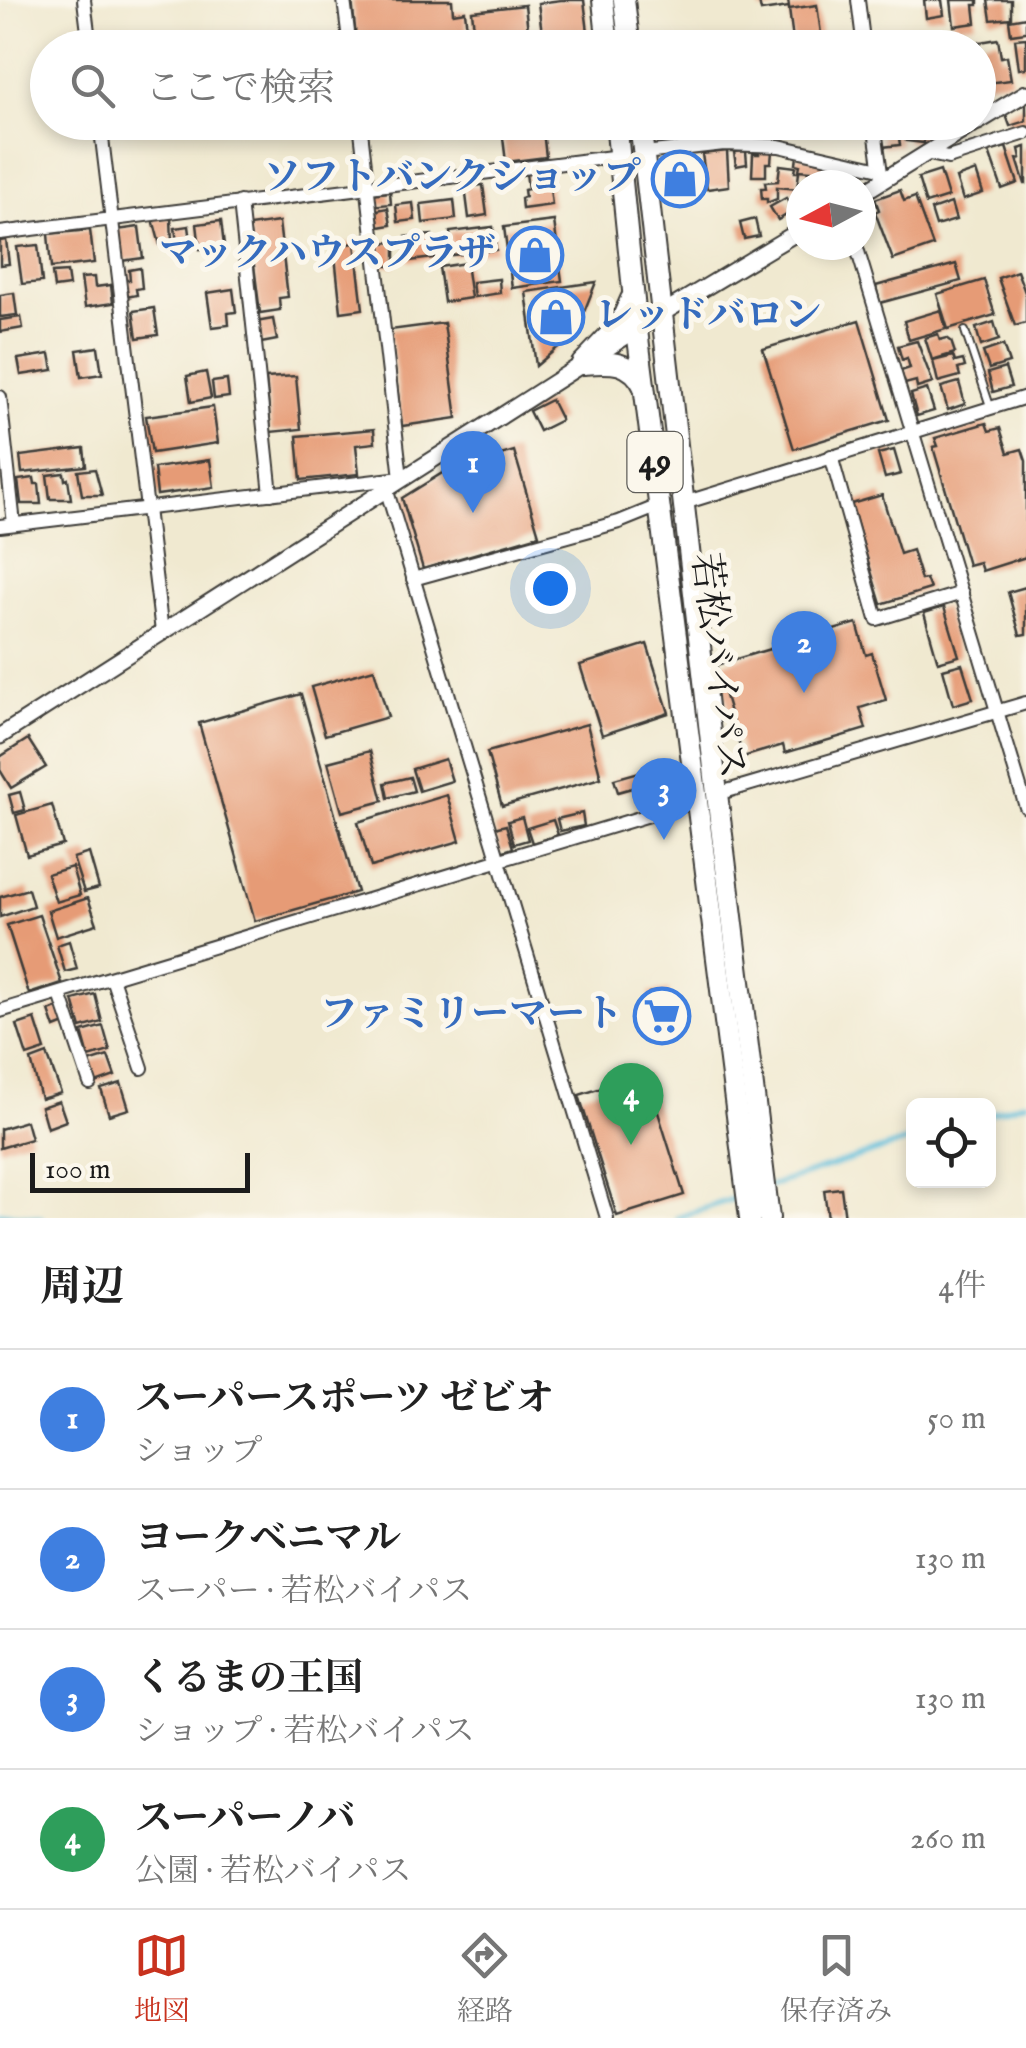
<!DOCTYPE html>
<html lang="ja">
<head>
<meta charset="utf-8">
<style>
  :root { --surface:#fff; --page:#f2f2f2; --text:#222; --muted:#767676; --line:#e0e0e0; --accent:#c8321e }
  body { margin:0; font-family:"IM FELL English","Noto Serif JP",serif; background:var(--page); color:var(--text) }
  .controls { position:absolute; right:30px; bottom:30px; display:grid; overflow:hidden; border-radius:15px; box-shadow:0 5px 15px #0003 }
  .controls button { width:90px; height:90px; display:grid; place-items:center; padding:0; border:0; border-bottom:2px solid var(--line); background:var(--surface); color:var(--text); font:50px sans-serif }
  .compass { position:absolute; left:786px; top:170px; width:90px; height:90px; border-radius:50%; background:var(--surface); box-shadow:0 5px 15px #0003; rotate:263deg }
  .scale { position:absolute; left:30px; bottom:25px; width:220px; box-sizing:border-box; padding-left:10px; border:5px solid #1c1c1c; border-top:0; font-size:28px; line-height:35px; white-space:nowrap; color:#1c1c1c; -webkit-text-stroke:8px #fbf7ec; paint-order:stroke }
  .you { position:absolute; left:550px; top:588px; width:35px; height:35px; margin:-25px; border:8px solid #fff; border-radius:50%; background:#1a73e8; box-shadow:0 0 0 15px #1a73e833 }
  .badge { display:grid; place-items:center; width:65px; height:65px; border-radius:50%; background:var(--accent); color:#fff; font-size:32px; font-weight:700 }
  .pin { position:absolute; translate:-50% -82px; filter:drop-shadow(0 2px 5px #0008) }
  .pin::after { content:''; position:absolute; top:52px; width:35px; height:30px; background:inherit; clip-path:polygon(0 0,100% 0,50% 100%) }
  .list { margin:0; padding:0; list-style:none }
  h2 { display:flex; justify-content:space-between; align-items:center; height:130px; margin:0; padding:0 40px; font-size:42px }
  h2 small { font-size:32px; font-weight:400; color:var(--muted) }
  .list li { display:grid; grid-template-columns:65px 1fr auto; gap:30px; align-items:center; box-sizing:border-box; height:140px; padding:0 40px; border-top:2px solid var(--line) }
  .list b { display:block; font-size:38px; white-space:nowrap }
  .list p { margin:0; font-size:32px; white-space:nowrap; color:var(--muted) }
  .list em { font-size:32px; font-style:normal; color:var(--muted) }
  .icon { flex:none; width:55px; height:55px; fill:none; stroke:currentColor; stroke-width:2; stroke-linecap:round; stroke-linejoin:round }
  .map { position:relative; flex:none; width:1026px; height:1218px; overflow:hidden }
  .search { position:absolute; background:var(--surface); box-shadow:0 5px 15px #0003; left:30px; right:30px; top:30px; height:110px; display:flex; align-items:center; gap:25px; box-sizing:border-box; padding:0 35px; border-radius:55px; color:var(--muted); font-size:38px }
  .sheet { height:690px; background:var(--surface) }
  nav { display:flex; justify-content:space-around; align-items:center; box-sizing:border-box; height:140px; border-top:2px solid var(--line); background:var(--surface); font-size:28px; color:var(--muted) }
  nav a { display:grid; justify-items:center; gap:5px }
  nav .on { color:var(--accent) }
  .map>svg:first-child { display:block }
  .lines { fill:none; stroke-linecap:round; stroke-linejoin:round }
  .stream { stroke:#5cbdda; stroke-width:5 }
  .building { fill:#e69b76 }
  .service-casing { stroke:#3c3b37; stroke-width:10 }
  .minor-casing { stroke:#3c3b37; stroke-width:16 }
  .tertiary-casing { stroke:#3c3b37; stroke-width:19 }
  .trunk-casing { stroke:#3c3b37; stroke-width:24 }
  .service { stroke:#fff; stroke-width:6 }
  .minor { stroke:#fff; stroke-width:12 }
  .tertiary { stroke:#fff; stroke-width:15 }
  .trunk { stroke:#fff; stroke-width:20 }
  .labels { text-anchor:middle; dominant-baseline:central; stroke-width:10; stroke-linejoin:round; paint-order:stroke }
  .shield { fill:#fbf7ec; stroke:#5f5e5a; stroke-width:2.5 }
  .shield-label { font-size:35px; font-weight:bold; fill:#1c1c1c }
  .shop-label { font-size:38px; font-weight:bold; fill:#366cbe; stroke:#fbf7ec; text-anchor:end }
  .street-label { font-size:38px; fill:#1c1c1c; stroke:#fbf7ec }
</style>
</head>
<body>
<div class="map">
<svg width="1026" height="1218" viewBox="0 0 1026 1218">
  <rect width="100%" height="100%" fill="#fbf7ec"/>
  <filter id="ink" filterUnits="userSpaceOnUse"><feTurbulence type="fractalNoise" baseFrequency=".01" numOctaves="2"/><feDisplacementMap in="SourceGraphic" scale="20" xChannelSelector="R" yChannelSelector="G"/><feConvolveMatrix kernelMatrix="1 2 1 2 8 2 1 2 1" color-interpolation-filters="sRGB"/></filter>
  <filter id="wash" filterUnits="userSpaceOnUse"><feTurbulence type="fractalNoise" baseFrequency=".0048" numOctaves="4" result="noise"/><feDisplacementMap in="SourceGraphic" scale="40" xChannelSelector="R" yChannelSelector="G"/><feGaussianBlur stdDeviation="2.25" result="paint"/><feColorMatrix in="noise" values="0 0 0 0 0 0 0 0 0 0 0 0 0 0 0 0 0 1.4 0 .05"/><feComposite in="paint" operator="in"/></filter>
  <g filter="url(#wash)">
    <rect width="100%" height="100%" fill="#f0e9d0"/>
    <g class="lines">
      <g class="stream">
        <polyline points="988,1114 1026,1102"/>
        <polyline points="770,1186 914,1139"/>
        <polyline points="0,1213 41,1218"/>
        <polyline points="677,1218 741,1196"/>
      </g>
    </g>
    <g id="blocks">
      <g class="building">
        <polygon points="352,0 452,0 453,13 465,11 469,48 357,48"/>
        <polygon points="561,0 584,0 590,48 544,48 538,3"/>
        <polygon points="788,0 789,7 761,11 759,2"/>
        <polygon points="924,0 942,0 944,15 926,18"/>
        <polygon points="951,0 978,0 978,5 974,5 976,23 954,26"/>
        <polygon points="988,0 1011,0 1011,18 991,20"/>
        <polygon points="525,5 530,48 476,48 472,11"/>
        <polygon points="817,5 823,48 794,48 789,9"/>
        <polygon points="1026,17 1026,32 1011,34 1009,20"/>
        <polygon points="939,34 963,36 962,48 938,48"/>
        <polygon points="1026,38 1026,68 1019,69 1015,39"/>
        <polygon points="998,39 1001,57 1007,56 1011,80 986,83 980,42"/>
        <polygon points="1026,104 1026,121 1010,126 1005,112"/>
        <polygon points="501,122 542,122 546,157 506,162"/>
        <polygon points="653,122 699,122 701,133 655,139"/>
        <polygon points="736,122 760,122 758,131 750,130 748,138 734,136"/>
        <polygon points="908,122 925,122 924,143 906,141"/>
        <polygon points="897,124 900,145 882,147 880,126"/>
        <polygon points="1006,147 1018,183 1002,189 989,152"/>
        <polygon points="1026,147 1026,184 1025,184 1017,159 1021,158 1019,149"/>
        <polygon points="759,150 772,151 771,163 766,163 766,176 752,176 753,154 759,154"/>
        <polygon points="727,151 729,186 707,189 702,154"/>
        <polygon points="746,151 747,164 736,166 734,152"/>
        <polygon points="797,156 836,164 835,173 799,170 800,165 796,164"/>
        <polygon points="698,163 702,189 662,194 659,173 668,171 667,167"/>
        <polygon points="780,165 796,167 795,172 799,172 797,189 777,187 777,199 767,203 767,199 762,199 761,188 766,188 765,182 778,181"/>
        <polygon points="548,171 552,205 522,209 521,198 525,197 524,190 528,189 526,173"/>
        <polygon points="940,171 948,197 926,204 918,178"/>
        <polygon points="976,171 983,193 963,200 956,178"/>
        <polygon points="483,185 487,215 469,218 465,187"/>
        <polygon points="900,190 904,201 915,197 933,246 893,260 875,212 879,210 875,199"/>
        <polygon points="390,192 391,204 371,206 370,194"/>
        <polygon points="786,198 793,211 778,220 770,207"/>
        <polygon points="454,200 456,219 423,223 421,204"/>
        <polygon points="413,203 415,220 398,222 396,205"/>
        <polygon points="951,203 956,220 936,226 931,210"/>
        <polygon points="388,208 391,225 379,227 377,210"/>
        <polygon points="171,217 172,243 160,245 153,219"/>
        <polygon points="755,219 759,236 744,239 740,223"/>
        <polygon points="221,221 224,246 200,249 197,224"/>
        <polygon points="554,221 562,281 512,288 504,227"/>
        <polygon points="279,222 288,297 279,298 280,310 260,313 249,226"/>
        <polygon points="189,226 192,249 178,250 175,228"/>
        <polygon points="139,227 143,258 121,261 117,230"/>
        <polygon points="493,227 496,250 452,255 450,232"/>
        <polygon points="90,230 94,263 51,268 48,234"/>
        <polygon points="432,235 434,258 409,261 406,237"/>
        <polygon points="6,240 9,264 0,265 0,241"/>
        <polygon points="395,242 395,266 381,266 380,243"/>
        <polygon points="355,243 363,309 341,312 334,246"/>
        <polygon points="38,245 42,282 22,284 17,247"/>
        <polygon points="466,263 471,298 444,302 439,267"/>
        <polygon points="956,264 961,281 880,303 876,286"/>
        <polygon points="140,268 142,288 136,289 137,295 126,297 124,280 130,280 129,270"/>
        <polygon points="1017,271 1026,295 1026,323 1015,326 998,278"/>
        <polygon points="67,272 69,286 54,288 52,273"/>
        <polygon points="94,277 95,287 111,285 113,303 85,307 81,278"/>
        <polygon points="499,279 500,293 474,297 472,282"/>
        <polygon points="984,280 995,315 948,329 937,294"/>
        <polygon points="596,282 576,332 536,366 526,292"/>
        <polygon points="233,289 236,312 228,313 229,325 212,327 207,293"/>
        <polygon points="14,293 17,315 0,317 0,295"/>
        <polygon points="154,308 158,335 137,338 133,311"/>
        <polygon points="941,310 946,329 909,340 904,321"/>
        <polygon points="21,317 23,328 0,332 0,320"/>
        <polygon points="273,319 277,340 261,343 256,322"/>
        <polygon points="859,320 889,420 794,449 763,349"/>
        <polygon points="994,322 999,340 981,346 976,328"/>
        <polygon points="444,323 457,418 402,426 390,330"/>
        <polygon points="938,334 940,340 947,338 951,341 955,353 932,360 925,338"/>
        <polygon points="917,341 933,383 917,388 916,381 905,384 901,371 910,368 907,358 902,360 898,346"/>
        <polygon points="1003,345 1009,363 989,369 983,352"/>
        <polygon points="98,347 102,374 81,377 77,350"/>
        <polygon points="50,354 53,370 21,375 18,359"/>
        <polygon points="953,356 955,362 963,360 965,367 958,369 960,376 938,382 933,361"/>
        <polygon points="1005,368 1011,387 993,392 988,373"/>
        <polygon points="206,372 211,398 191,402 187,376"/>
        <polygon points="296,376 301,429 271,432 266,378"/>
        <polygon points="227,380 229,397 214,399 212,382"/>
        <polygon points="959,382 965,404 948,410 941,387"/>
        <polygon points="927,389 934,411 917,416 911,394"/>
        <polygon points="551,400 561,420 539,431 529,411"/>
        <polygon points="213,407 218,443 152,453 146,416"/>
        <polygon points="986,423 989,431 1000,428 1008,453 1022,449 1026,461 1026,557 982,571 979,562 968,565 933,447 938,446 935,438"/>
        <polygon points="374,429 375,443 356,445 359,474 301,480 297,436"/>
        <polygon points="84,448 86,466 22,473 20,456"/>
        <polygon points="894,450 901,474 885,478 878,454"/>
        <polygon points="514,451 539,535 423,569 402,498 444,472"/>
        <polygon points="210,460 214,487 157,495 154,468"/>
        <polygon points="95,469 102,495 82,495 78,471"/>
        <polygon points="64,473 65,480 68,479 71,499 50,499 47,475"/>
        <polygon points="34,478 35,484 39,484 41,504 21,504 18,480"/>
        <polygon points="882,495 900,554 912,550 921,580 926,579 930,589 881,604 851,504"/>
        <polygon points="1026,587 1026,634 1020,635 1008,592"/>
        <polygon points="944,607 959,656 938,662 924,613"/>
        <polygon points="857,623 866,655 872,653 886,700 860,708 866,729 785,753 783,745 743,757 716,665"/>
        <polygon points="647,644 669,713 602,735 580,665"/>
        <polygon points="962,664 973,699 953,705 943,669"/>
        <polygon points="374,669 388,717 325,735 311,687"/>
        <polygon points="301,694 357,892 255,921 199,723"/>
        <polygon points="587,724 601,778 502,806 487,752"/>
        <polygon points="28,739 46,767 11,788 0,770 0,757"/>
        <polygon points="370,751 383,801 342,812 328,762"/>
        <polygon points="445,759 452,781 419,791 412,769"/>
        <polygon points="664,765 667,778 618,792 614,779"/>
        <polygon points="410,777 414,791 388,798 385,783"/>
        <polygon points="20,792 25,810 14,813 9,795"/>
        <polygon points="447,795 460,841 371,867 358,822"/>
        <polygon points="52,805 63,845 27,855 16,815"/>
        <polygon points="582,813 584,826 560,831 557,819"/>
        <polygon points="522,817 528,840 514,844 508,821"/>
        <polygon points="553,820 558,835 532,843 527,828"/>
        <polygon points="506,825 513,848 501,852 494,828"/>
        <polygon points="89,853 99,888 84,892 73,858"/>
        <polygon points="72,867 80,895 56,902 47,874"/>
        <polygon points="28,889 33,906 0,917 0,897"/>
        <polygon points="88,898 97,924 56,937 48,911"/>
        <polygon points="39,915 62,983 29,994 7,925"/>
        <polygon points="69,941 77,969 65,972 57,945"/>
        <polygon points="669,990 675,1038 655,1040 649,993"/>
        <polygon points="95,994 102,1022 81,1028 73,1000"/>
        <polygon points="59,1007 65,1024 55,1028 49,1011"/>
        <polygon points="35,1019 45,1050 27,1056 17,1025"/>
        <polygon points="103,1026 110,1051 89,1057 82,1032"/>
        <polygon points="47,1054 61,1093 41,1099 31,1060"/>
        <polygon points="108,1056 115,1076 96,1083 89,1062"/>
        <polygon points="646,1074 684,1195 617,1216 579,1095"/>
        <polygon points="121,1083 129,1109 109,1115 101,1089"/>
        <polygon points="59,1101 66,1121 47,1128 41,1107"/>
        <polygon points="26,1121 31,1139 0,1148 0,1129"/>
        <polygon points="841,1188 845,1218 828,1218 824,1190"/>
      </g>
    </g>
  </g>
  <g filter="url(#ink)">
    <use href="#blocks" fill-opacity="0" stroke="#3c3b37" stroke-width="2.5"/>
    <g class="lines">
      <g class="service-casing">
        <polyline id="service" points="965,331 990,406"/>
      </g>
      <g class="minor-casing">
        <g id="minor">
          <polyline points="84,0 90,48"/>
          <polyline points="344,0 350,48"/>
          <polyline points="858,0 864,48"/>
          <polyline points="100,122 162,632"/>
          <polyline points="874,122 881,173"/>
          <polyline points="644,153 724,144 779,146 880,169"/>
          <polyline points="925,153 948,158 1026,133"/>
          <polyline points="240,202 271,494"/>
          <polyline points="0,233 620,156"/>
          <polyline points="856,245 1026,807"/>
          <polyline points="0,397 14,524"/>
          <polyline points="831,456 877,619 962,593"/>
          <polyline points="386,488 607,1218"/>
          <polyline points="684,503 1026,397"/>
          <polyline points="0,526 401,478 360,122"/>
          <polyline points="413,579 619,522 661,505"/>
          <polyline points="717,794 1026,703"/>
          <polyline points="112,978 142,1068"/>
          <polyline points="60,994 90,1083"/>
          <polyline points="0,1011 699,800"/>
        </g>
      </g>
      <g class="tertiary-casing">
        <g id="tertiary">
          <polyline points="978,122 1026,93"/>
          <polyline points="861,194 977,122"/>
          <polyline points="0,736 661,314 801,230"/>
        </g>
      </g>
      <g class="trunk-casing">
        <g id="trunk">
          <polyline points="603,0 608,48"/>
          <polyline points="624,0 630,48"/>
          <polyline points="616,122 637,330 750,1218"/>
          <polyline points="640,122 717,794 769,1218"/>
          <polyline points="582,364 620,324 631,299"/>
          <path d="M582,364C609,362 631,359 644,387"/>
        </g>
      </g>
      <use href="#service" class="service"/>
      <use href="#minor" class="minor"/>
      <use href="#tertiary" class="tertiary"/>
      <use href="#trunk" class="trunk"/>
    </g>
  </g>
  <defs>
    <g id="shop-ring" transform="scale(2.875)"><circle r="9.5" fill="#fbf7ec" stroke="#3f7fe0" stroke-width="1.5"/><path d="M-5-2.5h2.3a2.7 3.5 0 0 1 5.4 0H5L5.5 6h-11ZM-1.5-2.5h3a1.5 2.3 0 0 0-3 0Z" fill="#3f7fe0"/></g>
    <g id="supermarket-ring" transform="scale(2.875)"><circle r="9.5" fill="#fbf7ec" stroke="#3f7fe0" stroke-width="1.5"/><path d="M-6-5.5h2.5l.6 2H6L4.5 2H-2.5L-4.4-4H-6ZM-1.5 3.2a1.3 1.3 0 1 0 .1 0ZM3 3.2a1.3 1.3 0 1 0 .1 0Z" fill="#3f7fe0"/></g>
  </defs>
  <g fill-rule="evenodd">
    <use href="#shop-ring" x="680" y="179"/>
    <use href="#shop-ring" x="535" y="255"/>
    <use href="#shop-ring" x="556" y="317"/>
    <use href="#supermarket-ring" x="662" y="1016"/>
  </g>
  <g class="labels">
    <rect class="shield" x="627.5" y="432" width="55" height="60" rx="8"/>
    <g class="shield-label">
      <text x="655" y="462">49</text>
    </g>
    <g class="shop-label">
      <text x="641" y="179">ソフトバンクショップ</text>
      <text x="496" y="255">マックハウスプラザ</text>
      <text x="595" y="317" text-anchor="start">レッドバロン</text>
      <text x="623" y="1016">ファミリーマート</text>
    </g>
    <g class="street-label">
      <text transform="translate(717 666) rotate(83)">若松バイパス</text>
    </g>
  </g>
</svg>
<div class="controls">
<button><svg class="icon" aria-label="locate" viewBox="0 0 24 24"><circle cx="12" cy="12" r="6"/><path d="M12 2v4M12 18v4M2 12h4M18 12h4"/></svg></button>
</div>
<svg class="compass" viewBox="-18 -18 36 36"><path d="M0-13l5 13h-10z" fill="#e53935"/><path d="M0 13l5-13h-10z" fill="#767676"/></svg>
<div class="scale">100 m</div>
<div class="you"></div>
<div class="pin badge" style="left:473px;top:513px;background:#3f7fe0">1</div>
<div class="pin badge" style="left:804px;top:693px;background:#3f7fe0">2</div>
<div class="pin badge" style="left:664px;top:840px;background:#3f7fe0">3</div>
<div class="pin badge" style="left:631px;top:1145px;background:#2e9e5b">4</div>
<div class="search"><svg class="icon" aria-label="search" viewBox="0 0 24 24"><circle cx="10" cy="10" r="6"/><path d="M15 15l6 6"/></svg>ここで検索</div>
</div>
<section class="sheet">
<h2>周辺<small>4件</small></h2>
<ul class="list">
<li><span class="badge" style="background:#3f7fe0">1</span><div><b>スーパースポーツ ゼビオ</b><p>ショップ</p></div><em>50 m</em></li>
<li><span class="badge" style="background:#3f7fe0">2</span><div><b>ヨークベニマル</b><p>スーパー · 若松バイパス</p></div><em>130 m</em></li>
<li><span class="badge" style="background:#3f7fe0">3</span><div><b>くるまの王国</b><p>ショップ · 若松バイパス</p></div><em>130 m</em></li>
<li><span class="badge" style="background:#2e9e5b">4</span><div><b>スーパーノバ</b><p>公園 · 若松バイパス</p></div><em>260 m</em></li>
</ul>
</section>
<nav>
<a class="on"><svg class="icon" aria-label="map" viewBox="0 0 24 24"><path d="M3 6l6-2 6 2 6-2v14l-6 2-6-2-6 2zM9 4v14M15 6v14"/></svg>地図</a>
<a><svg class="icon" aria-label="directions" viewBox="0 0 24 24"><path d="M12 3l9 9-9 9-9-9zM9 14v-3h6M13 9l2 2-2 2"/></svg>経路</a>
<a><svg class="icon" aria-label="saved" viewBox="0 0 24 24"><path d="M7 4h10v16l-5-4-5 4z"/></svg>保存済み</a>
</nav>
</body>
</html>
